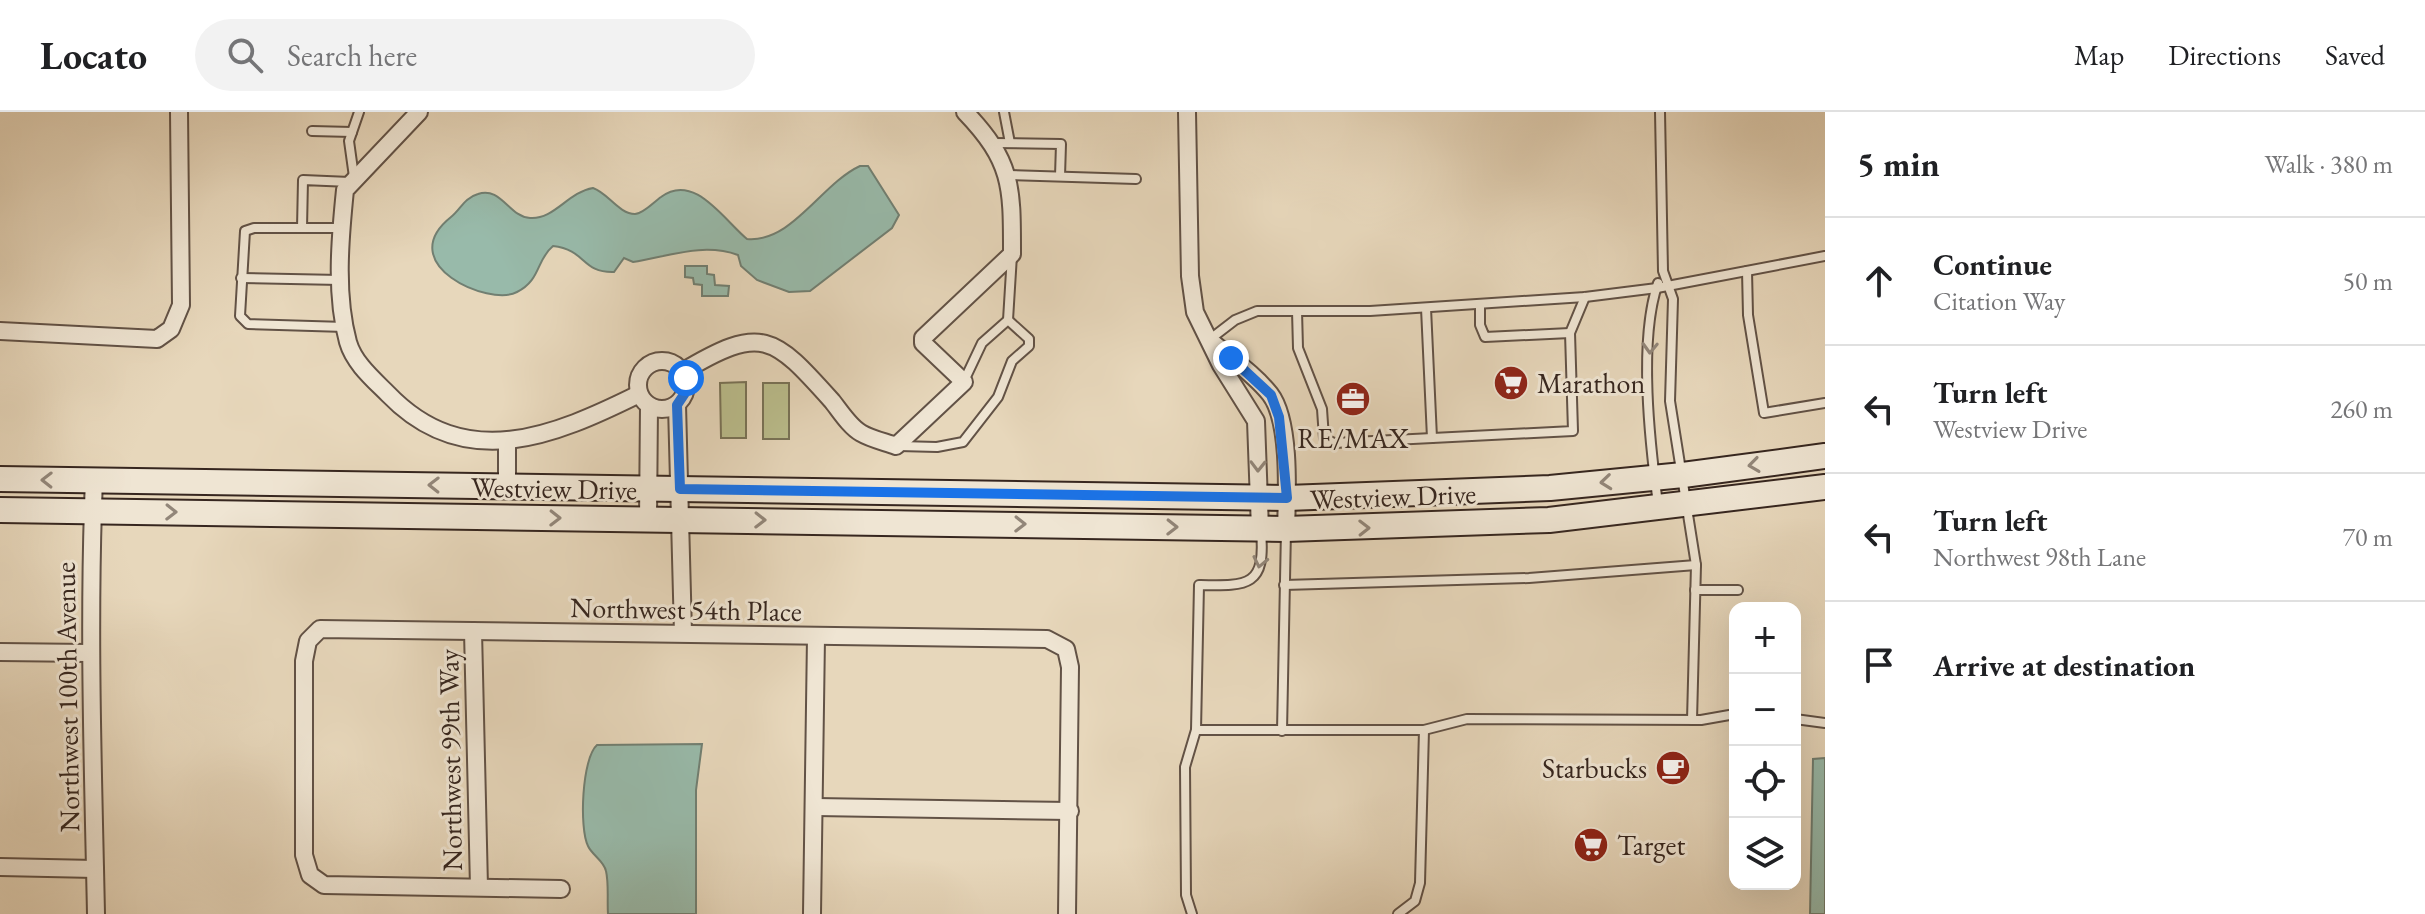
<!DOCTYPE html>
<html lang="en">
<head>
<meta charset="utf-8">
<style>
  :root { --surface:#fff; --page:#f2f2f2; --text:#202124; --muted:#757577; --line:#e0e0e0 }
  body { margin:0; font-family:"EB Garamond",serif; background:var(--page); color:var(--text) }
  .controls { position:absolute; right:24px; bottom:24px; display:grid; overflow:hidden; border-radius:16px; box-shadow:0 8px 32px #0002 }
  .controls button { width:72px; height:72px; display:grid; place-items:center; padding:0; border:0; border-bottom:2px solid var(--line); background:var(--surface); color:var(--text); font:40px sans-serif }
  .stop { position:absolute; width:24px; height:24px; margin:-18px; border:6px solid #1a73e8; border-radius:50%; background:#fff }
  .stop.end { background:#1a73e8; border-color:#fff; box-shadow:0 2px 8px #0008 }
  .list { margin:0; padding:0; list-style:none }
  h2 { display:flex; justify-content:space-between; align-items:center; height:104px; margin:0; padding:0 32px; font-size:34px }
  h2 small { font-size:26px; font-weight:400; color:var(--muted) }
  .list li { display:grid; grid-template-columns:52px 1fr auto; gap:24px; align-items:center; box-sizing:border-box; height:128px; padding:0 32px; border-top:2px solid var(--line) }
  .list b { display:block; font-size:30px; white-space:nowrap }
  .list p { margin:0; font-size:26px; white-space:nowrap; color:var(--muted) }
  .list em { font-size:26px; font-style:normal; color:var(--muted) }
  .icon { flex:none; width:44px; height:44px; fill:none; stroke:currentColor; stroke-width:2; stroke-linecap:round; stroke-linejoin:round }
  .map { position:relative; flex:none; width:1825px; height:802px; overflow:hidden }
  header { display:flex; align-items:center; gap:48px; box-sizing:border-box; height:112px; padding:0 40px; background:var(--surface); border-bottom:2px solid var(--line) }
  header strong { font-size:38px }
  nav { display:flex; gap:44px; margin-inline-start:auto; font-size:28px }
  .search { width:560px; height:72px; background:var(--page); display:flex; align-items:center; gap:20px; box-sizing:border-box; padding:0 28px; border-radius:44px; color:var(--muted); font-size:30px }
  main { display:flex }
  aside { flex:1; background:var(--surface) }
  .map>svg:first-child { display:block }
  .green { fill:#babd8c; stroke:#787256; stroke-width:2 }
  .water { fill:#98baaa; stroke:#717f72; stroke-width:2 }
  .lines { fill:none; stroke-linecap:round; stroke-linejoin:round }
  .lane-casing { stroke:#625246; stroke-width:12 }
  .street-casing { stroke:#625246; stroke-width:20 }
  .secondary-casing { stroke:#36261f; stroke-width:28 }
  .lane { stroke:#efe5d3; stroke-width:8 }
  .street { stroke:#efe5d3; stroke-width:16 }
  .secondary { stroke:#efe5d3; stroke-width:24 }
  .oneway { stroke:#928679 }
  .route { stroke:#1a73e8; stroke-width:10 }
  .labels { text-anchor:middle; dominant-baseline:central; stroke-width:6; stroke-linejoin:round; paint-order:stroke }
  .poi-label { font-size:28px; fill:#36261f; stroke:#efe5d3; text-anchor:start }
  .street-label { font-size:28px; fill:#36261f; stroke:#efe5d3 }
</style>
</head>
<body>
<header>
<strong>Locato</strong>
<div class="search"><svg class="icon" aria-label="search" viewBox="0 0 24 24"><circle cx="10" cy="10" r="6"/><path d="M15 15l6 6"/></svg>Search here</div>
<nav><a>Map</a><a>Directions</a><a>Saved</a></nav>
</header>
<main>
<div class="map">
<svg width="1825" height="802" viewBox="0 0 1825 802">
  <rect width="100%" height="100%" fill="#e7d7bb"/>
  <filter id="stains"><feTurbulence type="fractalNoise" baseFrequency=".0025" numOctaves="4"/><feColorMatrix values="0 0 0 0 .2 0 0 0 0 .09 0 0 0 0 .02 0 0 0 .5 -.17"/></filter>
  <radialGradient id="worn" r=".72"><stop offset=".6" stop-color="#630" stop-opacity="0"/><stop offset="1" stop-color="#630" stop-opacity=".3"/></radialGradient>
  <g class="green">
    <polygon points="746,270 746,326 721,326 720,271"/>
    <rect x="763" y="271" width="26" height="56"/>
  </g>
  <g class="water">
    <path d="M860,54H868L899,103L892,116L810,179L789,180L757,168L741,154L738,143C702,130 667,145 633,150L624,146L614,160C581,161 587,138 553,134C536,148 541,168 517,180C489,195 392,152 451,105C461,97 464,86 478,82C501,74 509,105 530,106C554,108 568,80 593,76C608,81 619,102 635,102C643,102 654,90 661,85C694,60 723,107 747,127C792,131 821,72 860,54Z"/>
    <polygon points="685,154 707,154 707,162 714,163 715,173 729,174 728,184 702,184 702,173 694,172 693,166 685,165"/>
    <path d="M702,632L696,678V802H608C607,788 609,772 606,759C604,749 592,743 588,734C579,716 582,646 597,633Z"/>
    <polygon points="1825,646 1825,802 1810,802 1813,647"/>
  </g>
  <g class="lines">
    <g class="lane-casing">
      <g id="lane">
        <polyline points="1004,0 1010,31"/>
        <polyline points="1660,0 1663,159 1673,187 1670,289 1696,453 1692,608"/>
        <polyline points="312,19 352,20"/>
        <polyline points="993,31 1061,32 1060,64"/>
        <polyline points="1007,63 1136,67"/>
        <polyline points="354,65 349,29 359,0"/>
        <polyline points="302,116 303,68 350,70"/>
        <polyline points="341,116 254,116 245,119 240,204 248,212 345,215"/>
        <polyline points="1747,159 1748,203 1764,301 1825,291"/>
        <polyline points="241,166 340,168"/>
        <polyline points="1480,192 1480,213 1485,225 1570,221"/>
        <polyline points="1426,196 1432,326"/>
        <polyline points="1297,199 1298,236 1322,297 1324,326 1334,331 1573,319 1570,221 1585,185"/>
        <polyline points="1008,208 1012,143"/>
        <polyline points="1209,228 1235,208 1257,199 1370,199 1585,185 1657,176 1825,144"/>
        <polyline points="899,334 937,335 963,330 998,285 1012,249 1029,234 1029,227 1008,208 982,231 964,269"/>
        <path d="M1658,392C1650,332 1638,228 1658,171"/>
        <polyline points="1284,473 1529,466 1696,453"/>
        <polyline points="1695,478 1738,478"/>
        <polyline points="1795,607 1825,611"/>
        <polyline points="1196,618 1424,618 1467,607 1701,608 1735,602"/>
        <polyline points="1282,619 1286,418"/>
        <path d="M1192,802L1186,783L1185,655L1196,618L1199,473C1248,474 1266,475 1261,419"/>
        <polyline points="1398,802 1415,789 1420,771 1424,618"/>
      </g>
    </g>
    <g class="street-casing">
      <g id="street">
        <path d="M419,0L345,78C340,127 335,182 348,230C354,251 373,267 388,282C465,362 554,324 639,282"/>
        <polyline points="1187,0 1190,164 1195,200 1221,253 1256,309 1260,417"/>
        <polyline points="0,219 157,227 171,217 181,193 179,0"/>
        <path d="M1214,232C1232,247 1255,263 1270,282C1291,309 1287,384 1286,417"/>
        <circle cx="662" cy="273" r="24"/>
        <path d="M682,260C762,212 773,223 832,289C840,299 850,315 861,321C871,327 885,330 896,334L964,270L923,231V226L1012,142C1012,75 1013,50 965,0"/>
        <polyline points="677,293 683,521"/>
        <polyline points="507,330 507,374"/>
        <path d="M94,368C88,513 93,657 96,802"/>
        <polyline points="648,407 649,294"/>
        <polyline points="473,519 479,775"/>
        <polyline points="0,540 89,541"/>
        <polyline points="816,695 1070,699"/>
        <polyline points="0,755 95,757"/>
        <polyline points="561,777 324,773 310,763 304,743 304,549 308,529 320,517 1047,527 1066,537 1070,555 1067,802"/>
        <polyline points="812,802 816,525"/>
      </g>
    </g>
    <g class="secondary-casing">
      <g id="secondary">
        <polyline points="0,367 1287,386 1550,376 1683,363 1825,344"/>
        <polyline points="0,398 1286,417 1549,408 1825,375"/>
      </g>
    </g>
    <use href="#lane" class="lane"/>
    <use href="#street" class="street"/>
    <use href="#secondary" class="secondary"/>
  </g>
  <defs><path id="oneway-chevron" d="M-2-3.5L2.5 0L-2 3.5" fill="none" stroke-width="1.6" stroke-linecap="round" stroke-linejoin="round" transform="scale(2)"/></defs>
  <g class="oneway">
    <use href="#oneway-chevron" transform="translate(1650 236) rotate(92)"/>
    <use href="#oneway-chevron" transform="translate(1754 353) rotate(172)"/>
    <use href="#oneway-chevron" transform="translate(1258 354) rotate(91)"/>
    <use href="#oneway-chevron" transform="translate(47 368) rotate(-179)"/>
    <use href="#oneway-chevron" transform="translate(1606 370) rotate(174)"/>
    <use href="#oneway-chevron" transform="translate(434 373) rotate(-179)"/>
    <use href="#oneway-chevron" transform="translate(171 400) rotate(1)"/>
    <use href="#oneway-chevron" transform="translate(555 406) rotate(1)"/>
    <use href="#oneway-chevron" transform="translate(760 408) rotate(1)"/>
    <use href="#oneway-chevron" transform="translate(1020 412) rotate(1)"/>
    <use href="#oneway-chevron" transform="translate(1172 415) rotate(1)"/>
    <use href="#oneway-chevron" transform="translate(1364 416) rotate(-1)"/>
    <use href="#oneway-chevron" transform="translate(1260 450) rotate(102)"/>
  </g>
  <g class="lines">
    <polyline class="route" points="686,266 685,281 677,293 680,377 1287,386 1279,305 1271,283 1231,246"/>
  </g>
  <defs>
    <g id="supermarket-disc" transform="scale(1.8)"><circle r="9.5" fill="#8f2418" stroke="#efe5d3"/><path d="M-6-5.5h2.5l.6 2H6L4.5 2H-2.5L-4.4-4H-6ZM-1.5 3.2a1.3 1.3 0 1 0 .1 0ZM3 3.2a1.3 1.3 0 1 0 .1 0Z" fill="#fff"/></g>
    <g id="office-disc" transform="scale(1.8)"><circle r="9.5" fill="#8f2418" stroke="#efe5d3"/><path d="M-6-3h4V-5.5h4V-3h4V5H-6ZM-1-4.5V-3h2v-1.5ZM-6 0V1H6V0Z" fill="#fff"/></g>
    <g id="cafe-disc" transform="scale(1.8)"><circle r="9.5" fill="#8f2418" stroke="#efe5d3"/><path d="M-5.5-4.5H6V0H3Q3 3.5 0 3.5H-2.5Q-5.5 3.5-5.5 0ZM3-3.2v2h1.7v-2ZM-6 4.5H4V6H-6Z" fill="#fff"/></g>
  </defs>
  <g fill-rule="evenodd">
    <use href="#supermarket-disc" x="1511" y="271"/>
    <use href="#office-disc" x="1353" y="287"/>
    <use href="#cafe-disc" x="1673" y="656"/>
    <use href="#supermarket-disc" x="1591" y="733"/>
  </g>
  <g class="labels">
    <g class="poi-label">
      <text x="1537" y="271">Marathon</text>
      <text x="1353" y="326" text-anchor="middle">RE/MAX</text>
      <text x="1647" y="656" text-anchor="end">Starbucks</text>
      <text x="1617" y="733">Target</text>
    </g>
    <g class="street-label">
      <text transform="translate(554 376) rotate(1)">Westview Drive</text>
      <text transform="translate(1393 384) rotate(-2)">Westview Drive</text>
      <text transform="translate(686 497) rotate(1)">Northwest 54th Place</text>
      <text transform="translate(67 585) rotate(-91)">Northwest 100th Avenue</text>
      <text transform="translate(450 648) rotate(-91)">Northwest 99th Way</text>
    </g>
  </g>
  <rect width="100%" height="100%" filter="url(#stains)"/>
  <rect width="100%" height="100%" fill="url(#worn)"/>
</svg>
<div class="controls">
<button>+</button>
<button>−</button>
<button><svg class="icon" aria-label="locate" viewBox="0 0 24 24"><circle cx="12" cy="12" r="6"/><path d="M12 2v4M12 18v4M2 12h4M18 12h4"/></svg></button>
<button><svg class="icon" aria-label="layers" viewBox="0 0 24 24"><path d="M12 4l9 5-9 5-9-5zM3 14l9 5 9-5"/></svg></button>
</div>
<div class="stop" style="left:686px;top:266px"></div>
<div class="stop end" style="left:1231px;top:246px"></div>
</div>
<aside>
<h2>5 min<small>Walk · 380 m</small></h2>
<ul class="list">
<li><svg class="icon" aria-label="ahead" viewBox="0 0 24 24"><path d="M12 20V5M6 11l6-6 6 6"/></svg><div><b>Continue</b><p>Citation Way</p></div><em>50 m</em></li>
<li><svg class="icon" aria-label="left" viewBox="0 0 24 24"><path d="M17 20v-9H6M10 6l-5 5 5 5"/></svg><div><b>Turn left</b><p>Westview Drive</p></div><em>260 m</em></li>
<li><svg class="icon" aria-label="left" viewBox="0 0 24 24"><path d="M17 20v-9H6M10 6l-5 5 5 5"/></svg><div><b>Turn left</b><p>Northwest 98th Lane</p></div><em>70 m</em></li>
<li><svg class="icon" aria-label="arrive" viewBox="0 0 24 24"><path d="M6 21V4h12l-3 4 3 4H6"/></svg><div><b>Arrive at destination</b></div></li>
</ul>
</aside>
</main>
</body>
</html>
